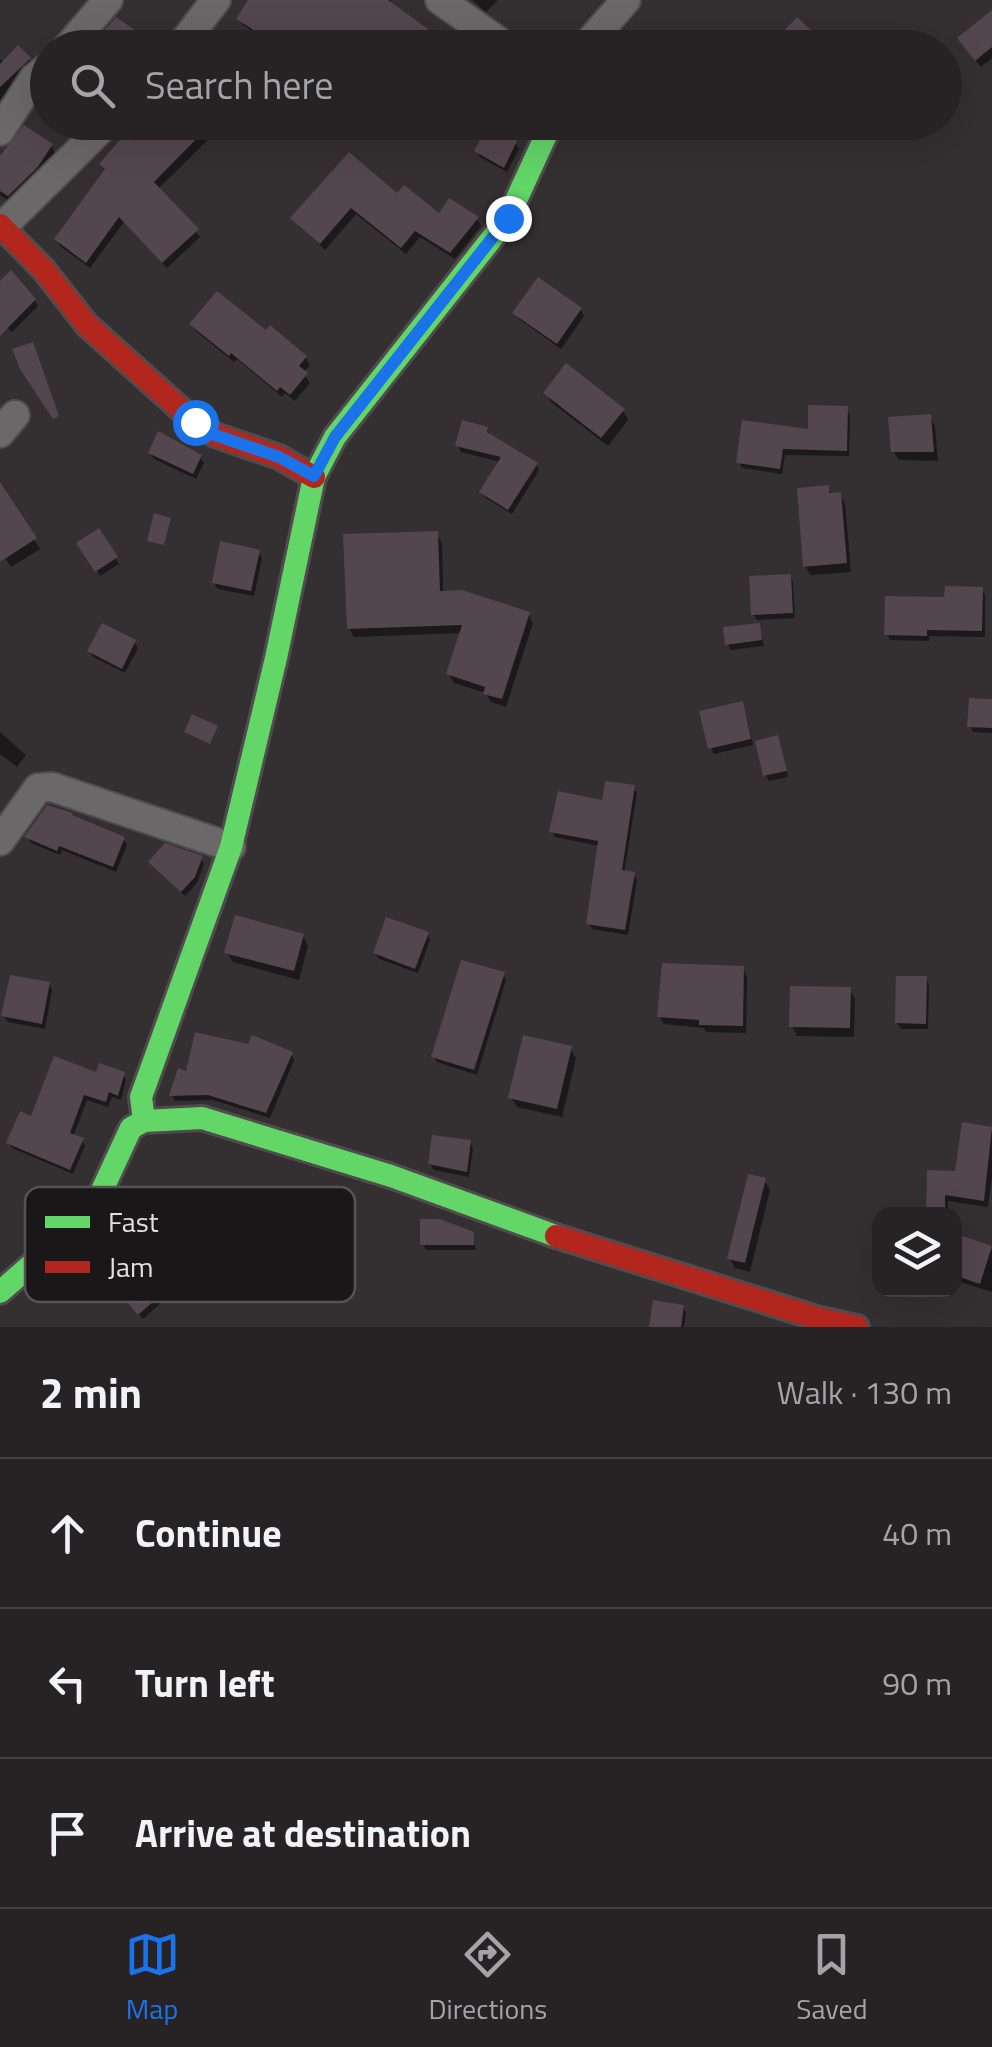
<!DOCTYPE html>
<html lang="en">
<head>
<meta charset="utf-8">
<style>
  :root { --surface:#272325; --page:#332f32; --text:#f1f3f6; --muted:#a4a4a7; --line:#434042; --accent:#1a73e8 }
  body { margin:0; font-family:"Titillium Web",sans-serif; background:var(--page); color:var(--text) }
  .controls { position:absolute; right:30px; bottom:30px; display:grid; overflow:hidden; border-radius:20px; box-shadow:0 10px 40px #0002 }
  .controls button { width:90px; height:90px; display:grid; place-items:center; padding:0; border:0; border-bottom:2px solid var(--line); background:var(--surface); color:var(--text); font:50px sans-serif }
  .stop { position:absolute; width:30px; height:30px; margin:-22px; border:8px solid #1a73e8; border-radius:50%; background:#fff }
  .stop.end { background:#1a73e8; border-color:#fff; box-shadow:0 2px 10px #0008 }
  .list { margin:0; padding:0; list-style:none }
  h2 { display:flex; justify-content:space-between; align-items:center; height:130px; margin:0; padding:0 40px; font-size:42px }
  h2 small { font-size:32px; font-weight:400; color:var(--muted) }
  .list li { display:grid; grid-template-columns:65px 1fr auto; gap:30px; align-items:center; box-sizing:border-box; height:150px; padding:0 40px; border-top:2px solid var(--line) }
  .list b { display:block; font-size:38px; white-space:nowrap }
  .list em { font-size:32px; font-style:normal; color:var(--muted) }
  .icon { flex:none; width:55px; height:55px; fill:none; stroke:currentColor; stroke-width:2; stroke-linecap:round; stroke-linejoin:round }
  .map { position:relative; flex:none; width:992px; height:1327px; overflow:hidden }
  .search { position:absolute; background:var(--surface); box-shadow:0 10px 40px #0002; left:30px; right:30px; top:30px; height:110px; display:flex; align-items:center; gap:25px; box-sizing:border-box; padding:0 35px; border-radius:55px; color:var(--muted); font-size:38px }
  .sheet { height:580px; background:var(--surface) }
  nav { display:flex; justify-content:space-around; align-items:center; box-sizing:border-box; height:140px; border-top:2px solid var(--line); background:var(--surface); font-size:28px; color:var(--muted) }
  nav a { display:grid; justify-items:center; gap:5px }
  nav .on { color:var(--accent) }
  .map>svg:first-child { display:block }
  .shadow { fill:#0007 }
  .building { fill:#54464d }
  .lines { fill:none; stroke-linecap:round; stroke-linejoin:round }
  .street-casing { stroke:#504b4d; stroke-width:32 }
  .fast-casing { stroke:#504b4d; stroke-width:28 }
  .jam-casing { stroke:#504b4d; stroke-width:28 }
  .street { stroke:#6b6869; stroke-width:28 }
  .fast { stroke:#63d668; stroke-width:22 }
  .jam { stroke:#b3261e; stroke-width:22 }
  .route { stroke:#1a73e8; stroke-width:12 }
  .key { fill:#1a1718; stroke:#565354; stroke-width:2.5 }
  .key-label { font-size:28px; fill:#e3dee0 }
</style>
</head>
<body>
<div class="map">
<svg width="992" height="1327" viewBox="0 0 992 1327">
  <rect width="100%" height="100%" fill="#342f31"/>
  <g class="shadow">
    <polygon points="251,0 391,0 389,4 426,30 429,37 421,48 395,48 383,39 376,48 309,48 303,43 300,48 278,48 243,25 239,19"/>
    <polygon points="472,0 498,0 486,12"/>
    <polygon points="992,14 992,58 981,67 964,46"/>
    <polygon points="0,59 4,63 29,60 32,65 0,100"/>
    <polygon points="156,122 226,122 158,189 200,237 167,268 124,222 90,268 60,246 57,239"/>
    <polygon points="335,122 367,122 352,138"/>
    <polygon points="515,143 519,149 507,172 480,157 477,151"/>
    <polygon points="51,145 56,155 14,205 0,195 0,163"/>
    <polygon points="397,197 440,217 477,219 481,226 455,259 420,237 406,254 356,214 325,250 293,218"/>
    <polygon points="0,285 34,300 38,306 12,332 0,321"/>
    <polygon points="581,310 584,316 561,349 519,319 515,313"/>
    <polygon points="192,325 266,334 305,357 310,365 303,373 310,383 295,401 285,393 282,397 237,359 234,362 197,332"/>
    <polygon points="546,393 623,410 628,420 608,446 551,402"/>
    <polygon points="846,409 850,415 849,456 785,455 782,474 742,468 739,462 810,432"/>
    <polygon points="929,416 935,426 938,461 899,460 893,451"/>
    <polygon points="487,429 490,435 536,464 539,470 512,514 486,498 482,492 501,462 461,452 458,446"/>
    <polygon points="150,453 200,457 204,463 196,479 154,459"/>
    <polygon points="0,486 40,549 11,567 0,550"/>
    <polygon points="827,488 832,495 840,494 845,504 851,572 811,575 805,566"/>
    <polygon points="98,531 119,564 100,576 80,543"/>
    <polygon points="437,534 442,543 443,593 528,614 533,623 506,707 491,702 486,693 454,683 449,674 462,633 354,637 349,628"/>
    <polygon points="258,552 262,558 254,596 218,589 214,583"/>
    <polygon points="790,576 793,582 795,618 757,620 753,614"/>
    <polygon points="982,590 985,595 985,637 929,636 929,641 890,640 887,634 947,600"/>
    <polygon points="759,625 764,646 731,650 728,644"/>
    <polygon points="134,642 138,648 125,673 93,657 90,651"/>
    <polygon points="992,702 992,733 973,732 970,726"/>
    <polygon points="745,710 753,745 714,754 711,748"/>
    <polygon points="0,732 26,755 17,767 0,754"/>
    <polygon points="777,738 788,777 769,781 766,775"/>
    <polygon points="633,788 637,793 624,873 633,874 637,880 628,935 592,929 589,923 600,846 555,837 552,831"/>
    <polygon points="27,837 123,839 127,845 116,872 62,850 60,855 31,843"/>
    <polygon points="201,858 204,864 197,883 185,896 151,862"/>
    <polygon points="427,934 430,940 418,973 379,959 375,953"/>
    <polygon points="303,936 308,946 299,980 233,962 227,952"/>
    <polygon points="743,969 747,977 746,1033 706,1032 704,1028 664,1024 659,1016"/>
    <polygon points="503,974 506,980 477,1075 437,1062 434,1057"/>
    <polygon points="926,979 929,985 928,1029 901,1029 897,1023"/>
    <polygon points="49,984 52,990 45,1029 8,1022 4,1016"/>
    <polygon points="850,990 855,999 854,1037 797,1036 792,1026"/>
    <polygon points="570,1048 576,1058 562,1117 517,1107 511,1097"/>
    <polygon points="291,1054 294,1060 270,1118 213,1100 175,1101 172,1096 188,1074"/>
    <polygon points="123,1074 126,1080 121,1100 112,1097 108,1107 87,1100 73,1137 82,1140 85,1146 73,1174 12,1148 9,1142 32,1119"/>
    <polygon points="964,1125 992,1130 992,1176 988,1207 948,1201 948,1214 929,1214 930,1173 957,1174"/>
    <polygon points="470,1142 473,1148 469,1177 434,1170 430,1164"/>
    <polygon points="764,1180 770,1190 750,1272 735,1268 730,1259"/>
    <polygon points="472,1234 476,1250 426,1250 423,1244"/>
    <polygon points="954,1236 992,1249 992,1292 954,1280"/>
    <polygon points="122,1296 159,1296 162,1302 143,1319"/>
    <polygon points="683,1307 686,1313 684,1327 651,1327"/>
  </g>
  <g class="building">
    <polygon points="248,0 388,0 428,29 414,48 397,48 378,34 369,48 312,48 299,38 293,48 282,48 236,19"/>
    <polygon points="992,10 992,47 975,61 957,38"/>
    <polygon points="116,17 160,48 90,48"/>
    <polygon points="797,17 830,48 768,48"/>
    <polygon points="18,45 31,58 0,87 0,64"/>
    <polygon points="153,122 213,122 154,182 199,229 162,263 119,217 86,263 54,239 105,169 99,164 126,133 135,141"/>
    <polygon points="24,125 53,144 37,168 8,196 0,191 0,156"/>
    <polygon points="488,125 517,141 504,168 474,151"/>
    <polygon points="349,152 397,193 404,185 439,213 449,198 479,217 450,253 415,231 401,248 351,208 320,244 290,218"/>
    <polygon points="11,270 36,299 0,336 0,281"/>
    <polygon points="538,277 582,308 557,344 512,313"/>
    <polygon points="217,291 266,330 270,325 307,356 299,366 308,373 290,395 280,387 277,391 231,353 229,356 189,324"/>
    <polygon points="33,342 59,416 53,419 20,369 12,349"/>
    <polygon points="566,363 625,409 601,438 543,393"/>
    <polygon points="808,405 848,406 847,451 783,449 780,469 736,463 742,420 808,429"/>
    <polygon points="931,414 934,452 891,452 888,417"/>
    <polygon points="462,420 488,427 487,432 538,463 508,510 479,492 501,457 455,446"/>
    <polygon points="158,431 202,455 193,474 148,453"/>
    <polygon points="0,482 37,538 0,562"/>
    <polygon points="829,485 829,493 841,492 847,563 803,567 797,488"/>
    <polygon points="154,513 171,518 164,545 147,541"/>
    <polygon points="99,528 118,557 95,572 76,543"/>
    <polygon points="438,531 440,591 462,590 530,612 502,699 483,694 485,687 446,674 462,625 347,629 343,534"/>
    <polygon points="220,541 260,550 251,591 212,583"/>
    <polygon points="791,574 793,613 751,615 749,576"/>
    <polygon points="945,586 983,587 982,631 927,630 927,636 884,635 885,596 944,597"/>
    <polygon points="102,623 136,640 122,669 87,651"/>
    <polygon points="760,623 762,640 725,645 723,627"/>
    <polygon points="969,698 992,699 992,728 967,727"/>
    <polygon points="743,701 751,739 708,749 699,711"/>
    <polygon points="192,714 218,726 210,744 184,732"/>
    <polygon points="778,735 787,771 763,776 755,741"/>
    <polygon points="605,781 635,785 622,870 635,872 625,930 586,924 598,841 549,832 558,791 602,800"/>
    <polygon points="47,805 73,813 72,815 125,837 113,867 59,846 57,851 24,837"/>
    <polygon points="165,843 203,856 195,877 181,892 148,862"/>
    <polygon points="235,915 304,934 294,971 224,953"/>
    <polygon points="386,917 429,932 415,969 373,953"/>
    <polygon points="461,960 505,972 474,1070 431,1057"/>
    <polygon points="662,963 744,966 743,1026 699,1025 699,1020 657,1017"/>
    <polygon points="10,975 50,982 42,1024 1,1016"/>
    <polygon points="896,976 927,976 926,1024 895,1023"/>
    <polygon points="790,986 851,987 850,1028 789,1027"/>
    <polygon points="195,1032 248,1044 252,1035 293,1052 266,1113 208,1095 169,1096 178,1068 186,1071"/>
    <polygon points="523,1035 572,1046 557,1109 508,1098"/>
    <polygon points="54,1056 96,1072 99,1063 125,1072 118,1096 109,1092 106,1102 84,1095 70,1133 84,1138 70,1170 6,1143 20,1111 31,1116"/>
    <polygon points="962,1122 992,1127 984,1201 945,1195 945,1211 926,1210 927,1170 955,1171"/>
    <polygon points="432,1135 471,1140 467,1172 428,1164"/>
    <polygon points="748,1174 766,1178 745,1263 727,1259"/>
    <polygon points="420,1219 440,1219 474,1232 474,1245 420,1245"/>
    <polygon points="954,1233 992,1246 980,1284 954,1275"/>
    <polygon points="138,1270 161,1295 138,1315 116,1289"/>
    <polygon points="653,1300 684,1305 681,1327 649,1327"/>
  </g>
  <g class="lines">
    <g class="street-casing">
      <g id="street">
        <polyline points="440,0 508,48"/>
        <polyline points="67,48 108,0"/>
        <polyline points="179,48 216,0"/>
        <polyline points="584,48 626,0"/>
        <polyline points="0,131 34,78 48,67"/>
        <polyline points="2,227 108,122"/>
        <polyline points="0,433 15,415"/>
        <polyline points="0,841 38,788 52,787 231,847"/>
      </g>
    </g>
    <g class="fast-casing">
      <g id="fast">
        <polyline points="144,1121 141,1097 231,847 276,658 314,477 335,437 508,218 552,122"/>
        <polyline points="0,1292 92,1212 131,1128 144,1121 202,1118 391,1176 556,1236"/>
      </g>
    </g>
    <g class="jam-casing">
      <g id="jam">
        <polyline points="0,225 44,270 87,325 195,422 215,435 279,457 314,477"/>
        <polyline points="556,1236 820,1319 857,1327"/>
      </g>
    </g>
    <use href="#street" class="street"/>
    <use href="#fast" class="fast"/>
    <use href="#jam" class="jam"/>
  </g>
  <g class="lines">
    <polyline class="route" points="195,422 215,435 279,457 314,476 335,437 508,218"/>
  </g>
  <rect x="25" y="1187" width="330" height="115" rx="15" class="key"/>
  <rect x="45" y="1216" width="45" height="12" fill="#63d668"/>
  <rect x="45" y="1261" width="45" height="12" fill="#b3261e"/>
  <g class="key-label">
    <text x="108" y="1232">Fast</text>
    <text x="108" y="1277">Jam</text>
  </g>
</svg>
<div class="controls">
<button><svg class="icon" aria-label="layers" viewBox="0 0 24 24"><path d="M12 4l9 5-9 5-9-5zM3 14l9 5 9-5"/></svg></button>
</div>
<div class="stop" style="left:195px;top:422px"></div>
<div class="stop end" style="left:508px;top:218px"></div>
<div class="search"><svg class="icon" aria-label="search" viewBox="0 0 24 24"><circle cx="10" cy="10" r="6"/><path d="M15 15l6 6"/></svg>Search here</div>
</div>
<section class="sheet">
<h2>2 min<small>Walk · 130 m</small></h2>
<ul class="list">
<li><svg class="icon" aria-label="ahead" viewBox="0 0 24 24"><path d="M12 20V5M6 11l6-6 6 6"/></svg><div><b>Continue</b></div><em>40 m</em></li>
<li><svg class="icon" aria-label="left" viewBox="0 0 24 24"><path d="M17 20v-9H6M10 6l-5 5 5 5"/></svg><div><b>Turn left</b></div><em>90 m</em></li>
<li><svg class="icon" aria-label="arrive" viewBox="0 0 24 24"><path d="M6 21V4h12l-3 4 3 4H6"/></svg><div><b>Arrive at destination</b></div></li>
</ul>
</section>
<nav>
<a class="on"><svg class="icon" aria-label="map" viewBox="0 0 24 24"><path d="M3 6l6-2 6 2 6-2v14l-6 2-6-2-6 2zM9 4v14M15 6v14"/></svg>Map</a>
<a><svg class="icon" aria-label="directions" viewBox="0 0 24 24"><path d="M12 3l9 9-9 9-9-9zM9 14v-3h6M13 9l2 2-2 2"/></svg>Directions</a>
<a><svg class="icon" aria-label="saved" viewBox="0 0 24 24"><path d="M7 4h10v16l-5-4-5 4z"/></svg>Saved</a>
</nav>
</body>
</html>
